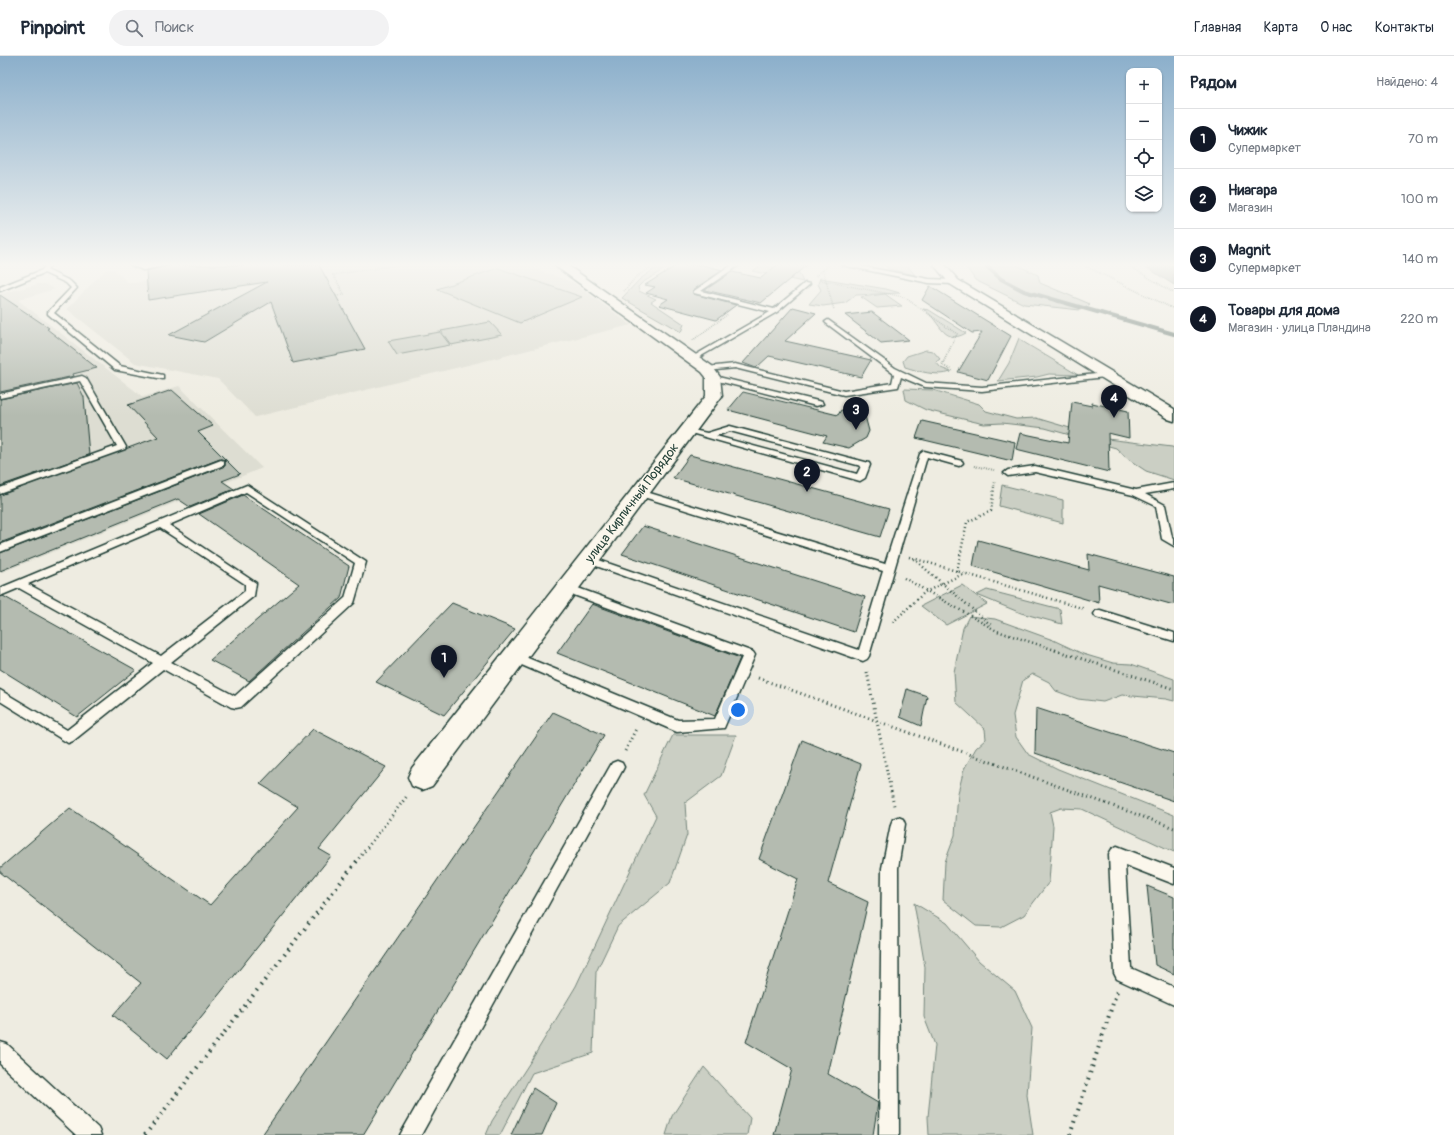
<!DOCTYPE html>
<html lang="ru">
<head>
<meta charset="utf-8">
<style>
  :root { --surface:#fff; --page:#f2f2f3; --text:#1f2937; --muted:#747a83; --line:#e0e1e3; --accent:#111827 }
  body { margin:0; font-family:Pangolin,sans-serif; background:var(--page); color:var(--text) }
  .controls { position:absolute; right:12px; top:12px; display:grid; overflow:hidden; border-radius:8px; box-shadow:0 1px 3px #0004 }
  .controls button { width:36px; height:36px; display:grid; place-items:center; padding:0; border:0; border-bottom:1px solid var(--line); background:var(--surface); color:var(--text); font:20px sans-serif }
  .you { position:absolute; left:738px; top:654px; width:14px; height:14px; margin:-10px; border:3px solid #fff; border-radius:50%; background:#1a73e8; box-shadow:0 0 0 6px #1a73e833 }
  .badge { display:grid; place-items:center; width:26px; height:26px; border-radius:50%; background:var(--accent); color:#fff; font-size:13px; font-weight:700 }
  .pin { position:absolute; translate:-50% -33px; filter:drop-shadow(0 1px 2px #0008) }
  .pin::after { content:''; position:absolute; top:21px; width:14px; height:12px; background:inherit; clip-path:polygon(0 0,100% 0,50% 100%) }
  .list { margin:0; padding:0; list-style:none }
  h2 { display:flex; justify-content:space-between; align-items:center; height:52px; margin:0; padding:0 16px; font-size:17px }
  h2 small { font-size:13px; font-weight:400; color:var(--muted) }
  .list li { display:grid; grid-template-columns:26px 1fr auto; gap:12px; align-items:center; box-sizing:border-box; height:60px; padding:0 16px; border-top:1px solid var(--line) }
  .list b { display:block; font-size:15px; white-space:nowrap }
  .list p { margin:0; font-size:13px; white-space:nowrap; color:var(--muted) }
  .list em { font-size:13px; font-style:normal; color:var(--muted) }
  .icon { flex:none; width:22px; height:22px; fill:none; stroke:currentColor; stroke-width:2; stroke-linecap:round; stroke-linejoin:round }
  .map { position:relative; flex:none; width:1174px; height:1079px; overflow:hidden }
  header { display:flex; align-items:center; gap:24px; box-sizing:border-box; height:56px; padding:0 20px; background:var(--surface); border-bottom:1px solid var(--line) }
  header strong { font-size:19px }
  nav { display:flex; gap:22px; margin-inline-start:auto; font-size:14px }
  .search { width:280px; height:36px; background:var(--page); display:flex; align-items:center; gap:10px; box-sizing:border-box; padding:0 14px; border-radius:22px; color:var(--muted); font-size:15px }
  main { display:flex }
  aside { flex:1; background:var(--surface) }
  .map>svg:first-child { display:block }
  .built { fill:#ddddd2 }
  .green { fill:#cbcfc4; stroke:#75867c }
  .water { fill:#9fa89f; stroke:#6c7d74 }
  .lines { fill:none; stroke-linecap:round; stroke-linejoin:round }
  .stream { stroke:#6c7d74; stroke-width:4 }
  .building { fill:#b4bbb0; stroke:#1f3d34 }
  .lane-casing { stroke:#1f3d34; stroke-width:3 }
  .street-casing { stroke:#1f3d34; stroke-width:3 }
  .secondary-casing { stroke:#1f3d34; stroke-width:3 }
  .path-far4 { stroke:#1f3d34; stroke-width:1.5; stroke-dasharray:0.5 1.5; stroke-linecap:butt }
  .path-far3 { stroke:#1f3d34; stroke-width:2; stroke-dasharray:0.5 2; stroke-linecap:butt }
  .path-far2 { stroke:#1f3d34; stroke-width:2.5; stroke-dasharray:1 3; stroke-linecap:butt }
  .path-far1 { stroke:#1f3d34; stroke-width:3; stroke-dasharray:1 3.5; stroke-linecap:butt }
  .path { stroke:#1f3d34; stroke-width:4; stroke-dasharray:1.5 5; stroke-linecap:butt }
  .lane { fill:#fbf7ec; fill-rule:evenodd }
  .street { fill:#fbf7ec; fill-rule:evenodd }
  .secondary { fill:#fbf7ec; fill-rule:evenodd }
  .labels { text-anchor:middle; dominant-baseline:central; stroke-width:3; stroke-linejoin:round; paint-order:stroke }
  .street-label { font-size:13px; fill:#1f3d34; stroke:#fbf7ec }
</style>
</head>
<body>
<header>
<strong>Pinpoint</strong>
<div class="search"><svg class="icon" aria-label="search" viewBox="0 0 24 24"><circle cx="10" cy="10" r="6"/><path d="M15 15l6 6"/></svg>Поиск</div>
<nav><a>Главная</a><a>Карта</a><a>О нас</a><a>Контакты</a></nav>
</header>
<main>
<div class="map">
<svg width="1174" height="1079" viewBox="0 0 1174 1079">
  <rect width="100%" height="100%" fill="#eeece1"/>
  <filter id="ink" filterUnits="userSpaceOnUse"><feTurbulence type="fractalNoise" baseFrequency=".025" numOctaves="2"/><feDisplacementMap in="SourceGraphic" scale="8" xChannelSelector="R" yChannelSelector="G"/><feConvolveMatrix kernelMatrix="1 2 1 2 8 2 1 2 1" color-interpolation-filters="sRGB"/></filter>
  <g filter="url(#ink)">
    <g class="built">
      <polygon points="257,209 525,209 574,227 631,269 255,361 218,323 135,307 67,253 105,214 114,213 127,226 134,227"/>
      <polygon points="38,228 45,228 55,233 18,244 143,341 179,330 262,412 0,517 0,238"/>
    </g>
    <g class="green">
      <polygon points="660,209 671,209 642,227 638,231 639,235 656,243 651,246 684,268 681,276 622,242 640,223"/>
      <polygon points="762,209 798,215 803,226 752,215"/>
      <polygon points="884,209 907,209 915,219 889,213"/>
      <polygon points="965,209 1017,209 1038,219 1040,227 1090,248 1080,254 1024,248 975,224"/>
      <polygon points="498,212 582,241 520,267 437,233"/>
      <polygon points="820,222 886,233 900,237 856,239 845,247 823,250 809,248 821,234 818,228"/>
      <polygon points="885,238 902,250 877,252 861,241"/>
      <path d="M923,253L929,254L966,277C942,291 939,261 923,253Z"/>
      <polygon points="490,266 502,279 451,289 441,275"/>
      <polygon points="440,276 450,289 397,299 388,285"/>
      <polygon points="1019,282 1025,287 1078,319 1049,318 1037,321 998,325 1009,307"/>
      <path d="M926,294L933,295L940,303L936,306L941,312L951,316C937,321 918,315 905,311L903,305L907,300Z"/>
      <polygon points="904,333 933,334 979,348 986,355 1016,363 1036,362 1107,383 1172,391 1174,392 1174,424 1146,415 1128,403 1116,392 1045,372 1002,367 984,368 926,354 906,344"/>
      <polygon points="1002,429 1063,444 1063,467 999,450"/>
      <polygon points="962,529 987,548 946,569 921,550"/>
      <polygon points="987,534 1060,553 1062,568 1021,557 977,539"/>
      <polygon points="969,560 995,563 1053,584 1083,598 1113,607 1131,608 1174,623 1174,645 1166,643 1122,639 1103,646 1078,643 1056,635 1049,626 1033,618 1023,624 1013,659 1016,681 1028,698 1058,713 1174,759 1174,796 1082,753 1061,752 1050,756 1053,770 1049,826 1024,859 1001,871 976,870 943,844 945,806 955,779 958,737 964,713 976,692 986,683 985,673 956,646 954,616 963,572"/>
      <polygon points="673,679 736,679 721,720 685,747 687,779 670,827 618,870 596,916 593,997 532,1017 500,1079 486,1079 492,1065 534,1000 576,930 656,760 644,739"/>
      <polygon points="914,847 947,867 979,905 1015,935 1032,972 1027,1039 1033,1079 929,1079 928,1061 935,989 924,961 925,911"/>
      <polygon points="704,1011 750,1062 747,1079 666,1079 672,1060"/>
    </g>
    <polygon class="water" points="1143,209 1174,209 1174,229"/>
    <g class="lines">
      <polyline class="stream" points="985,209 1001,223 1024,235 1174,278"/>
    </g>
    <g class="building">
      <polygon points="169,209 319,209 365,293 293,307 271,246 204,286 169,279 267,226 148,244 146,215"/>
      <polygon points="677,209 703,209 723,214 693,234 693,238 736,249 716,264 659,249 668,243 646,237 655,231 645,229"/>
      <polygon points="777,209 807,209 761,247 705,234 732,216 761,222"/>
      <polygon points="930,230 1011,280 988,324 958,316 982,276 972,277 922,244"/>
      <polygon points="0,239 49,272 47,273 97,312 73,318 74,320 0,336"/>
      <polygon points="793,251 816,257 785,285 871,304 861,321 769,300 756,312 743,307"/>
      <polygon points="872,256 909,284 881,287 845,259"/>
      <polygon points="77,327 84,341 89,399 0,430 0,343"/>
      <polygon points="172,334 213,370 198,376 240,418 222,425 234,433 190,451 178,443 0,515 0,497 225,410 225,404 220,403 0,487 0,439 158,381 128,349"/>
      <polygon points="743,336 838,359 841,354 865,360 869,375 866,382 849,392 823,386 827,380 728,354"/>
      <polygon points="1072,346 1092,350 1092,347 1128,355 1129,382 1108,377 1109,416 1016,393 1020,377 1068,387"/>
      <polygon points="922,365 1015,386 1012,405 916,382"/>
      <polygon points="690,399 889,453 880,481 673,422"/>
      <polygon points="243,439 349,510 341,542 249,625 210,604 299,528 199,458"/>
      <polygon points="643,470 865,541 854,576 622,498"/>
      <polygon points="978,484 1089,514 1088,498 1174,521 1174,549 1098,528 1099,547 973,510"/>
      <polygon points="3,540 136,614 77,661 0,613 0,541"/>
      <polygon points="452,547 515,573 444,659 376,626"/>
      <polygon points="592,548 740,602 715,660 557,597"/>
      <polygon points="907,633 927,640 921,670 900,661"/>
      <polygon points="1036,652 1174,697 1174,745 1035,697"/>
      <polygon points="553,656 604,679 363,1079 262,1079"/>
      <polygon points="313,673 386,711 319,793 331,800 167,1003 113,959 141,927 0,816 0,812 70,752 210,849 298,751 260,728"/>
      <polygon points="802,684 861,708 828,827 868,846 828,1018 878,1047 873,1079 774,1079 792,1013 746,986 798,823 759,803"/>
      <polygon points="1147,830 1174,841 1174,918 1155,909"/>
      <polygon points="533,1032 556,1047 542,1079 511,1079"/>
    </g>
    <g class="lines">
      <g class="lane-casing">
        <g id="lane">
          <polygon points="45,209 51,209 47,214 70,225 77,232 54,257 120,310 163,319 163,323 115,314 48,258 48,256 71,232 66,227 44,217 0,235 0,231 42,214"/>
          <polygon points="131,209 168,209 143,214"/>
          <polygon points="732,209 739,209 701,235 774,253 805,227 810,228 777,256 696,303 692,303 692,301 770,256 694,237 694,235"/>
          <polygon points="842,209 855,209 929,223 954,224 957,226 954,228 929,227"/>
          <polygon points="828,264 895,312 926,327 982,331 1105,317 1109,319 1105,321 982,335 925,331 901,321 898,331 844,339 735,312 707,315 703,313 707,311 735,308 844,335 892,327 894,318 826,267 825,266"/>
          <polygon points="710,319 822,346 823,348 816,350 710,323"/>
          <polygon points="82,320 86,322 126,391 125,393 0,438 0,432 117,390 80,325 0,342 0,338"/>
          <path d="M730,370L869,407L870,409L865,422L860,425L684,375L688,373L707,377ZM730,375L861,410L857,418L716,380Z"/>
          <polygon points="924,395 962,405 963,407 959,410 927,401 869,600 867,603 863,605 585,506 584,504 589,501 593,502 859,594 883,515 637,439 635,437 637,435 643,435 885,508 920,398"/>
          <polygon points="221,404 224,405 224,409 0,496 0,489"/>
          <polygon points="1035,410 1136,434 1174,427 1174,433 1145,438 1165,449 1172,481 1174,483 1174,490 1162,483 1156,450 1133,439 1035,416 1008,420 1004,417 1008,414"/>
          <path d="M247,429L366,506L354,547L241,651L236,652L231,651L163,613L73,685L68,687L0,645V634L67,674L153,607L19,532L0,540V532ZM246,436L355,507L345,542L235,640L171,606L254,540L256,527L169,469ZM160,472L245,528V535L161,600L28,528Z"/>
          <polygon points="567,528 753,596 755,599 724,672 677,676 510,604 508,601 510,598 518,598 678,664 715,663 742,601 563,535 562,532 563,529"/>
          <polygon points="1100,554 1174,577 1174,585 1096,561 1094,558 1096,555"/>
          <polygon points="617,705 622,707 624,711 622,715 421,1079 400,1079 612,707"/>
          <polygon points="898,761 903,763 905,768 898,812 899,1079 879,1079 882,812 891,768 893,763"/>
          <polygon points="1117,790 1174,812 1174,828 1125,809 1131,912 1174,931 1174,949 1117,923 1114,917 1109,798 1112,793"/>
          <polygon points="0,986 7,988 98,1072 101,1079 76,1079 0,1008"/>
        </g>
      </g>
      <g class="street-casing">
        <polygon id="street" points="554,209 567,209 712,310 720,321 722,340 432,730 422,734 412,730 408,721 412,712 706,340 706,321 702,316"/>
      </g>
      <g class="secondary-casing">
        <polygon id="secondary" points="934,209 945,209 958,224 1174,353 1174,365 1168,363 950,228"/>
      </g>
      <g class="path-far4">
        <polyline points="1083,209 1174,253"/>
        <polyline points="1128,209 1174,237"/>
        <polyline points="823,214 834,254"/>
        <polyline points="816,220 829,209"/>
        <polyline points="820,224 904,241 957,278 943,307"/>
        <polyline points="624,235 636,221 654,209"/>
        <polyline points="336,240 345,239 333,219 396,209"/>
        <polyline points="693,284 728,258"/>
      </g>
      <g class="path-far3">
        <polyline points="944,306 942,309 954,316"/>
        <polyline points="974,410 994,414"/>
        <polyline points="994,432 995,424"/>
      </g>
      <g class="path-far2">
        <polyline points="909,501 1085,553"/>
        <polyline points="914,503 992,570"/>
        <polyline points="957,515 967,466 991,455 994,431"/>
        <polyline points="904,522 997,575 1058,595"/>
        <polyline points="893,566 925,536 965,517"/>
      </g>
      <g class="path-far1">
        <polyline points="1055,594 1174,633"/>
        <polyline points="867,616 894,750"/>
        <polyline points="758,622 1174,772"/>
        <polyline points="625,695 637,671"/>
        <polyline points="356,806 407,740"/>
      </g>
      <g class="path">
        <polyline points="145,1079 357,805"/>
        <polyline points="1070,1079 1117,935"/>
      </g>
      <use href="#lane" class="lane"/>
      <use href="#street" class="street"/>
      <use href="#secondary" class="secondary"/>
    </g>
  </g>
  <linearGradient id="sky" x2="0" y2="1"><stop stop-color="#8bafcb"/><stop offset="0.58" stop-color="#f7f6f2"/><stop offset="1" stop-color="#f7f6f2" stop-opacity="0"/></linearGradient>
  <rect width="1174" height="360" fill="url(#sky)"/>
  <g class="labels">
    <g class="street-label">
      <text transform="translate(632 447) rotate(-53)">улица Кирпичный Порядок</text>
    </g>
  </g>
</svg>
<div class="controls">
<button>+</button>
<button>−</button>
<button><svg class="icon" aria-label="locate" viewBox="0 0 24 24"><circle cx="12" cy="12" r="6"/><path d="M12 2v4M12 18v4M2 12h4M18 12h4"/></svg></button>
<button><svg class="icon" aria-label="layers" viewBox="0 0 24 24"><path d="M12 4l9 5-9 5-9-5zM3 14l9 5 9-5"/></svg></button>
</div>
<div class="you"></div>
<div class="pin badge" style="left:444px;top:622px">1</div>
<div class="pin badge" style="left:807px;top:436px">2</div>
<div class="pin badge" style="left:856px;top:374px">3</div>
<div class="pin badge" style="left:1114px;top:362px">4</div>
</div>
<aside>
<h2>Рядом<small>Найдено: 4</small></h2>
<ul class="list">
<li><span class="badge">1</span><div><b>Чижик</b><p>Супермаркет</p></div><em>70 m</em></li>
<li><span class="badge">2</span><div><b>Ниагара</b><p>Магазин</p></div><em>100 m</em></li>
<li><span class="badge">3</span><div><b>Magnit</b><p>Супермаркет</p></div><em>140 m</em></li>
<li><span class="badge">4</span><div><b>Товары для дома</b><p>Магазин · улица Пландина</p></div><em>220 m</em></li>
</ul>
</aside>
</main>
</body>
</html>
